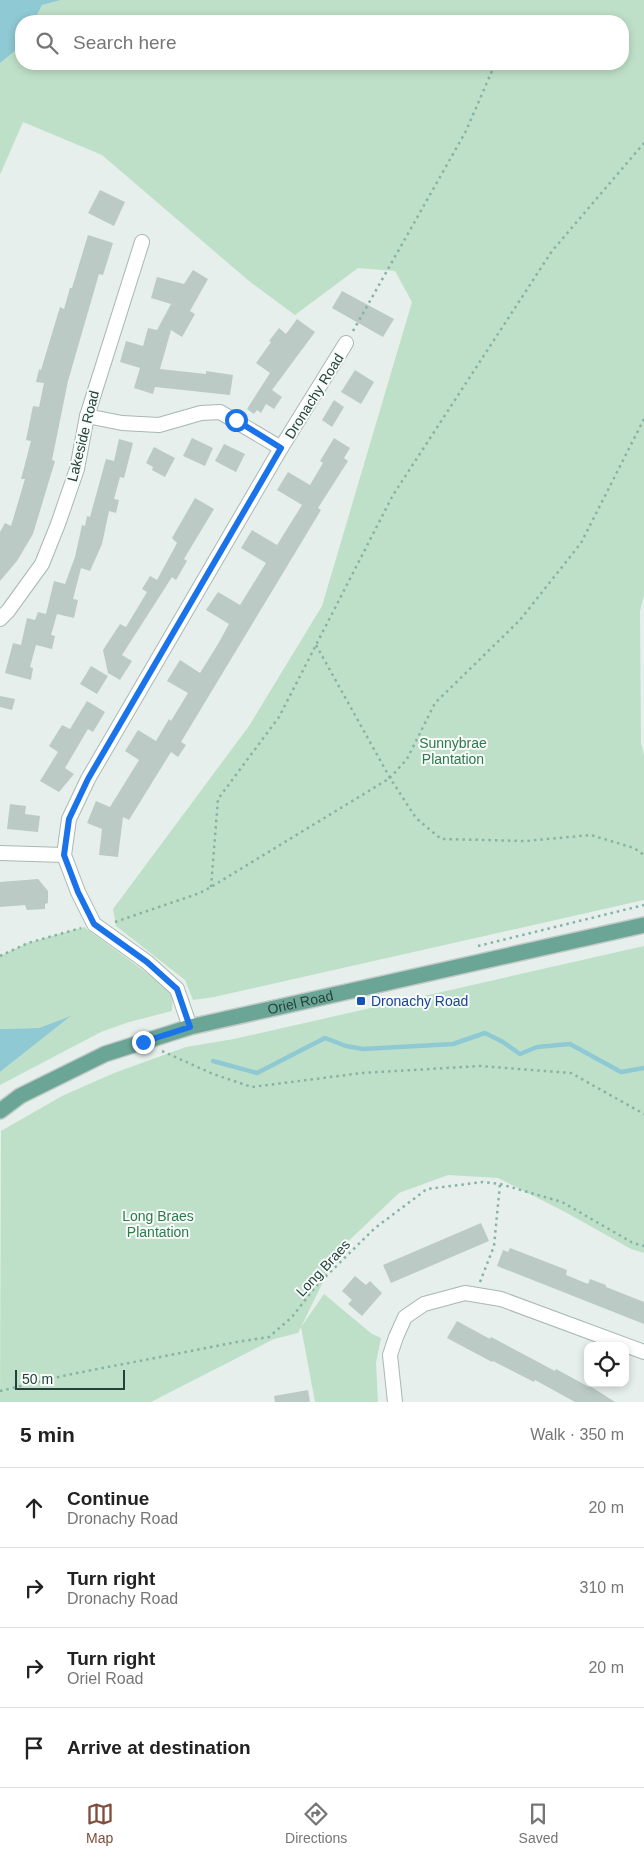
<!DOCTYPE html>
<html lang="en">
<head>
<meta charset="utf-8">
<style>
  :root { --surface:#fff; --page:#f6f6f6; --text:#222; --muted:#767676; --line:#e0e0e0; --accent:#804e3d }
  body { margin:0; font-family:Arial,sans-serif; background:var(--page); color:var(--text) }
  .controls { position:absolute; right:15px; bottom:15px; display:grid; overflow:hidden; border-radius:10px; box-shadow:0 2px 8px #0003 }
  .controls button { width:45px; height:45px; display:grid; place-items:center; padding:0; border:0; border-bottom:1px solid var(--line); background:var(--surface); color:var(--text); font:25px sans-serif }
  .scale { position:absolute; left:15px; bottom:12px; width:110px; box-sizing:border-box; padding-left:5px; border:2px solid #24423a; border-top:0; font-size:14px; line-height:18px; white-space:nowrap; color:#24423a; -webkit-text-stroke:4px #f7fbf9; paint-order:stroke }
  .stop { position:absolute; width:15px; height:15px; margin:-11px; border:4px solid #1a73e8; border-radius:50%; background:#fff }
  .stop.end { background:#1a73e8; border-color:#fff; box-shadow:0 1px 5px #0008 }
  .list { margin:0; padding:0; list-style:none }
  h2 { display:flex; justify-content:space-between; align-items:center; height:65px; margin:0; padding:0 20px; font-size:21px }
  h2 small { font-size:16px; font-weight:400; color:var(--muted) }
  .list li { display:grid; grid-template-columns:32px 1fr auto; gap:15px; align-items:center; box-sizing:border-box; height:80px; padding:0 20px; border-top:1px solid var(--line) }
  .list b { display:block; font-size:19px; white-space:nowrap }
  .list p { margin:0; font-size:16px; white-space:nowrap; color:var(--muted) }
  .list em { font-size:16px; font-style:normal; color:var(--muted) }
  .icon { flex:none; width:28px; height:28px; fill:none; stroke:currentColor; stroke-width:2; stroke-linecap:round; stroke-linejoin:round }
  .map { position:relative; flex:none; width:644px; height:1402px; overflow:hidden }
  .search { position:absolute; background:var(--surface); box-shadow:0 2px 8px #0003; left:15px; right:15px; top:15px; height:55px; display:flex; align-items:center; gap:12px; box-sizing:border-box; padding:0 18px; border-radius:20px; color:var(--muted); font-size:19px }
  .sheet { height:385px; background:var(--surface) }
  nav { display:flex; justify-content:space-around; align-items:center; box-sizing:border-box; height:70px; border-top:1px solid var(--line); background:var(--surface); font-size:14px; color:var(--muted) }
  nav a { display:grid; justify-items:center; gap:2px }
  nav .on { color:var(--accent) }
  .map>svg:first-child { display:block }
  .green { fill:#bfe0c8 }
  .water { fill:#8ec9d4 }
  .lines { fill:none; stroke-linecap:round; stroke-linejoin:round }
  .stream { stroke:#8ec9d4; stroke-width:4.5 }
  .building { fill:#bbcac4 }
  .minor-casing { stroke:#a8b8b2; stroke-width:16 }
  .primary-casing { stroke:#c2cac8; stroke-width:18 }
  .path { stroke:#86b3a5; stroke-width:2.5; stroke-dasharray:2.5 4; stroke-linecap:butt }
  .minor { stroke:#fff; stroke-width:14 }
  .primary { stroke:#6aa596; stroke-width:15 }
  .route { stroke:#1a73e8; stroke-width:6 }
  .transit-dot { fill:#1a4fb4; stroke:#f7fbf9; stroke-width:2 }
  .labels { text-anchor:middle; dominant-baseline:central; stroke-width:4; stroke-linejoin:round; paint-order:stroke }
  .street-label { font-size:14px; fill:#24423a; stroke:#f7fbf9 }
  .park-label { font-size:14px; fill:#2d7a4b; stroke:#f7fbf9 }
  .transit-label { font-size:14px; fill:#164399; stroke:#f7fbf9; text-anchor:start }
</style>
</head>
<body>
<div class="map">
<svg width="644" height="1402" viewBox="0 0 644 1402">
  <rect width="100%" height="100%" fill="#e6efeb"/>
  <g class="green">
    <polygon points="61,0 644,0 644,595 640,611 641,743 644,755 644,900 214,997 193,1000 185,980 116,926 113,909 249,726 322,606 412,302 395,271 358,268 295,315 249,281 102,155 23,122 0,175 0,63 21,46 21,64 623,64 623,21 34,21 42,5"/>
    <polygon points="84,927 173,992 172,1011 129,1022 101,1032 0,1085 0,1072 70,1017 39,1028 0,1029 0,956 28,943"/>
    <polygon points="644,946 644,1253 631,1249 567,1213 498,1178 448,1175 399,1193 338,1251 301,1327 324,1294 372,1334 381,1338 376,1363 378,1402 315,1402 301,1327 298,1333 274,1339 151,1402 0,1402 1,1131 62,1096 114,1073 186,1047 234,1039"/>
  </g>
  <g class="water">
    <polygon points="0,0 61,0 42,5 34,21 21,21 21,46 0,63"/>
    <polygon points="71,1016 0,1072 0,1029 39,1028"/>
  </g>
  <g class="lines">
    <polyline class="stream" points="213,1061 257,1073 325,1038 346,1046 363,1049 453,1044 485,1033 503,1042 520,1054 537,1047 570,1044 621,1072 644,1068"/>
  </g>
  <g class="building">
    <polygon points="100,190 125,202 114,226 88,213"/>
    <polygon points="88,235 113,243 103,275 99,274 68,381 52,460 55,461 33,534 17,561 0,581 0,532 5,523 11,526 25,479 21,479 31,441 26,440 33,406 39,407 44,383 36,382 39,369 41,370 60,307 64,309 70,288 72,288"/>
    <polygon points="193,270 208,279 190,311 195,314 182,337 171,330 160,369 206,374 206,371 233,375 230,395 155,387 153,394 134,388 140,368 120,362 126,341 143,346 148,328 157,330 171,304 151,298 157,277 184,284"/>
    <polygon points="342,291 394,319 383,337 332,308"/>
    <polygon points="297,319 315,332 272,390 282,397 274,409 266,404 261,413 257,410 254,414 247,409 270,373 256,363 271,342 269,341 279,328 286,334"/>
    <polygon points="355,370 374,382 361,404 341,392"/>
    <polygon points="334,400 344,407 332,427 322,420"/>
    <polygon points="192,438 213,448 205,466 183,456"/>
    <polygon points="334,438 350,448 344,458 348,461 318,508 321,510 181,742 186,745 178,757 171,752 129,820 123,817 118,857 99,855 102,829 87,823 96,801 110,807 139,760 125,751 138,730 156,741 169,719 171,721 188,693 167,681 180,660 200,673 218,644 229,624 206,610 218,592 240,605 266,563 241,548 252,530 277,545 302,505 277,490 288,472 310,485 323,463 320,461"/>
    <polygon points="119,439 133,443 124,478 120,477 114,499 119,500 116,513 109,511 102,544 90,571 81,568 73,599 78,600 74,618 57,614 51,635 55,636 52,649 36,645 30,667 33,668 31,680 5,673 13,643 21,645 27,618 35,620 38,612 46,614 54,581 65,584 75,557 82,525 85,526 87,516 90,517 106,459 114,461"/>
    <polygon points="224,444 245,454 236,472 215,461"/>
    <polygon points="154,447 175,458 165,477 152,470 153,467 146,463"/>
    <polygon points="195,498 214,509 184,559 187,561 176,580 172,577 122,655 132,661 120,680 108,673 103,650 120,624 126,627 147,592 142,589 150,576 157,580 177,543 172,538"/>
    <polygon points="91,666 108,676 97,694 80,684"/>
    <polygon points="0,696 15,699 12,710 0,707"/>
    <polygon points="87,701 105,712 93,732 88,729 65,768 74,774 59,792 40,781 58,752 49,746 62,725 70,729"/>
    <polygon points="10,804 26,806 25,814 40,816 38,832 7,829"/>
    <polygon points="38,879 48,891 48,903 45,904 45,909 27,910 25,905 0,907 0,882"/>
    <polygon points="481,1223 489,1241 391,1283 383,1265"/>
    <polygon points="510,1248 567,1270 566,1275 588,1284 590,1279 606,1285 606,1287 644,1302 644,1324 497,1266 503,1250 508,1252"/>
    <polygon points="355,1276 366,1285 370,1281 382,1293 362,1316 348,1304 352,1300 342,1291"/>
    <polygon points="457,1321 490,1339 491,1337 555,1371 556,1369 589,1387 590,1386 615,1402 575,1402 535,1380 534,1382 493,1361 492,1362 447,1338"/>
    <polygon points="308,1390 310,1402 275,1402 274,1396"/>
  </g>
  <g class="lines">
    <g class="minor-casing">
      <g id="minor">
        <polyline points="87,416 122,423 159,425 201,413 220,412 281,448"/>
        <polyline points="0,619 8,611 42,564 58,524 77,469 87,416 142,242"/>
        <polyline points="0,853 64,855"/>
        <polyline points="190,1027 177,989 147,962 94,924 78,892 64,855 69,819 88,779 281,448 346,343"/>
        <polyline points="395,1402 390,1355 396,1337 405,1317 424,1304 465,1293 501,1299 644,1352"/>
      </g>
    </g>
    <g class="primary-casing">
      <g id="primary">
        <path id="s1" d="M0,1111L20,1096L105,1054L190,1027L644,925"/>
      </g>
    </g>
    <g class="path">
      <polyline points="353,331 466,131 495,64"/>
      <polyline points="644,419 581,543 520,620 435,703 407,759 390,778 416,818 441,839 526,841 591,835 634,848 644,855"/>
      <polyline points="211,887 218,799 279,717 393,495 552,251 644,143"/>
      <polyline points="115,922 200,893 211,887 390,778 316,645"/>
      <polyline points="478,946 644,905"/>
      <polyline points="0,956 28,943 81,928"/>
      <polyline points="162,1051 213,1074 252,1087 362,1073 480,1066 571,1073 644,1114"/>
      <polyline points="480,1282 494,1246 500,1184"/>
      <polyline points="0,1391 67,1375 237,1342 269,1337 292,1317 316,1286 375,1228 427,1189 483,1182 500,1184 562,1202 633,1243 644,1246"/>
    </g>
    <use href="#minor" class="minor"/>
    <use href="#primary" class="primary"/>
  </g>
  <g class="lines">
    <polyline class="route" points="143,1042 190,1027 177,989 147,962 94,924 78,892 64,855 69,819 88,779 281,448 236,420"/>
  </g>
  <rect class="transit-dot" x="356" y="996" width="10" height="10" rx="2.5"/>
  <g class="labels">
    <g class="street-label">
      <text transform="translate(314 396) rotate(-58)">Dronachy Road</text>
      <text transform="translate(83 436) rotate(-76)">Lakeside Road</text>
      <text stroke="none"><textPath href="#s1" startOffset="322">Oriel Road</textPath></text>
      <text transform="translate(323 1268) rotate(-47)">Long Braes</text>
    </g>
    <g class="park-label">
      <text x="453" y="743">Sunnybrae<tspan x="453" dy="16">Plantation</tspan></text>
      <text x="158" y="1216">Long Braes<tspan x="158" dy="16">Plantation</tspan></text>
    </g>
    <g class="transit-label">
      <text x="371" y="1001">Dronachy Road</text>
    </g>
  </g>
</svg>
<div class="controls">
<button><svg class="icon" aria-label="locate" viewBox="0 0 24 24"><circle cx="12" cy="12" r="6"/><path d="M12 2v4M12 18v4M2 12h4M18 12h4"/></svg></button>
</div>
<div class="scale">50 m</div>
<div class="stop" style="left:236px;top:420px"></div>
<div class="stop end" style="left:143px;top:1042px"></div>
<div class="search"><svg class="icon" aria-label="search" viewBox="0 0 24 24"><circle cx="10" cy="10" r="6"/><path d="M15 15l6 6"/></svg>Search here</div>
</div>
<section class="sheet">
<h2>5 min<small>Walk · 350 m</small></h2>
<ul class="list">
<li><svg class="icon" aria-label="ahead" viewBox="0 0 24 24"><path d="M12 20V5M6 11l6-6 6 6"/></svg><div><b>Continue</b><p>Dronachy Road</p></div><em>20 m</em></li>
<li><svg class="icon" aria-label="right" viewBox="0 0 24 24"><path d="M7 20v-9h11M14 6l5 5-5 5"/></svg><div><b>Turn right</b><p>Dronachy Road</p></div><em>310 m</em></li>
<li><svg class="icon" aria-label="right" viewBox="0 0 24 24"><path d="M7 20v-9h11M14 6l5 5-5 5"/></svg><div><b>Turn right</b><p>Oriel Road</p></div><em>20 m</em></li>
<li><svg class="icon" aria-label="arrive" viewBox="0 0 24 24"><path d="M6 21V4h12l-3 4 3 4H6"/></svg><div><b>Arrive at destination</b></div></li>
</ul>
</section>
<nav>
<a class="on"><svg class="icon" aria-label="map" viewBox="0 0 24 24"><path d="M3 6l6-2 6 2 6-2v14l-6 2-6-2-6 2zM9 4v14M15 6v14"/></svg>Map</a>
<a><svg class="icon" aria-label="directions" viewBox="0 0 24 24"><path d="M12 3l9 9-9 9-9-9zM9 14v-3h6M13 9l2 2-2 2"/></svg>Directions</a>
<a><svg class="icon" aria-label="saved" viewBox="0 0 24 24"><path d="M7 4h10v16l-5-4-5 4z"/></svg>Saved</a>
</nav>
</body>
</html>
